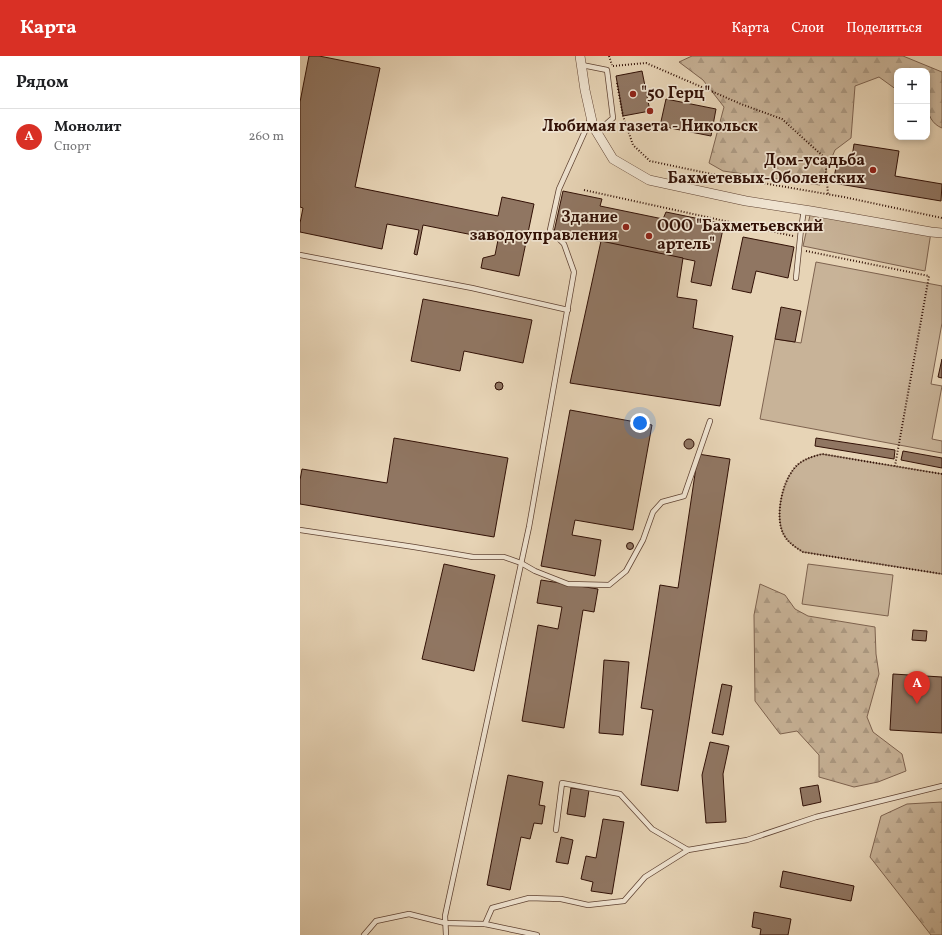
<!DOCTYPE html>
<html lang="ru">
<head>
<meta charset="utf-8">
<style>
  :root { --surface:#fff; --page:#f6f6f6; --text:#202124; --muted:#757577; --line:#e0e0e0; --accent:#d93025 }
  body { margin:0; font-family:Vollkorn,serif; background:var(--page); color:var(--text) }
  .controls { position:absolute; right:12px; top:12px; display:grid; overflow:hidden; border-radius:8px; box-shadow:0 2px 6px #0003 }
  .controls button { width:36px; height:36px; display:grid; place-items:center; padding:0; border:0; border-bottom:1px solid var(--line); background:var(--surface); color:var(--text); font:20px sans-serif }
  .you { position:absolute; left:340px; top:367px; width:14px; height:14px; margin:-10px; border:3px solid #fff; border-radius:50%; background:#1a73e8; box-shadow:0 0 0 6px #1a73e833 }
  .badge { display:grid; place-items:center; width:26px; height:26px; border-radius:50%; background:var(--accent); color:#fff; font-size:13px; font-weight:700 }
  .pin { position:absolute; translate:-50% -33px; filter:drop-shadow(0 1px 2px #0008) }
  .pin::after { content:''; position:absolute; top:21px; width:14px; height:12px; background:inherit; clip-path:polygon(0 0,100% 0,50% 100%) }
  .list { margin:0; padding:0; list-style:none }
  h2 { display:flex; justify-content:space-between; align-items:center; height:52px; margin:0; padding:0 16px; font-size:17px }
  h2 small { font-size:13px; font-weight:400; color:var(--muted) }
  .list li { display:grid; grid-template-columns:26px 1fr auto; gap:12px; align-items:center; box-sizing:border-box; height:56px; padding:0 16px; border-top:1px solid var(--line) }
  .list b { display:block; font-size:15px; white-space:nowrap }
  .list p { margin:0; font-size:13px; white-space:nowrap; color:var(--muted) }
  .list em { font-size:13px; font-style:normal; color:var(--muted) }
  .map { position:relative; flex:none; width:642px; height:879px; overflow:hidden }
  header { display:flex; align-items:center; gap:24px; box-sizing:border-box; height:56px; padding:0 20px; background:var(--accent); color:#fff }
  header strong { font-size:19px }
  nav { display:flex; gap:22px; margin-inline-start:auto; font-size:14px }
  main { display:flex }
  aside { flex:1; background:var(--surface) }
  .map>svg:first-child { display:block }
  .forest { fill:url(#forest-firs); stroke:#7d624f }
  .green { fill:#c8b398; stroke:#7d624f }
  .building { fill:#907662; stroke:#321106 }
  .lines { fill:none; stroke-linecap:round; stroke-linejoin:round }
  .service-casing { stroke:#5f4232; stroke-width:6 }
  .minor-casing { stroke:#5f4232; stroke-width:10 }
  .path { stroke:#321106; stroke-width:2; stroke-dasharray:1 2; stroke-linecap:butt }
  .service { stroke:#efe3d0; stroke-width:4.5 }
  .minor { stroke:#efe3d0; stroke-width:9 }
  .poi-dot { fill:#8f2418; stroke:#efe3d0; stroke-width:1.5 }
  .labels { text-anchor:middle; dominant-baseline:central; stroke-width:3.5; stroke-linejoin:round; paint-order:stroke }
  .poi-label { font-size:16px; font-weight:bold; fill:#321106; stroke:#efe3d0; text-anchor:start }
</style>
</head>
<body>
<header>
<strong>Карта</strong>
<nav><a>Карта</a><a>Слои</a><a>Поделиться</a></nav>
</header>
<main>
<aside>
<h2>Рядом<small></small></h2>
<ul class="list">
<li><span class="badge">A</span><div><b>Монолит</b><p>Спорт</p></div><em>260 m</em></li>
</ul>
</aside>
<div class="map">
<svg width="642" height="879" viewBox="0 0 642 879">
  <defs>
    <pattern id="forest-firs" width="22" height="20" patternUnits="userSpaceOnUse"><rect width="22" height="20" fill="#c8b398"/><path d="M5 1l3.5 6h-7zM16 11l3.5 6h-7z" fill="#ac9982"/></pattern>
  </defs>
  <rect width="100%" height="100%" fill="#e7d4b6"/>
  <filter id="stains"><feTurbulence type="fractalNoise" baseFrequency=".005" numOctaves="4"/><feColorMatrix values="0 0 0 0 .2 0 0 0 0 .09 0 0 0 0 .02 0 0 0 .5 -.17"/></filter>
  <radialGradient id="worn" r=".72"><stop offset=".6" stop-color="#630" stop-opacity="0"/><stop offset="1" stop-color="#630" stop-opacity=".3"/></radialGradient>
  <g class="forest">
    <path d="M392,0H603L642,16V72C621,64 627,33 627,15H597V34L579,21L555,30L551,82L535,94L520,129L423,115L409,107L424,51L403,24L379,6Z"/>
    <polygon points="460,528 485,539 495,553 508,560 575,571 576,598 579,618 567,661 573,676 602,698 606,715 578,726 554,731 519,721 519,699 497,675 480,678 455,645 454,559"/>
    <polygon points="642,746 642,879 631,879 570,801 581,760 607,748"/>
  </g>
  <g class="green">
    <polygon points="511,155 631,176 625,215 503,190"/>
    <polygon points="516,206 642,230 642,267 631,328 642,330 632,383 642,385 642,397 460,363 475,283 501,287"/>
    <path d="M522,398L642,418V518L503,496C495,491 487,486 483,477C475,460 482,428 493,414C500,404 511,401 522,398Z"/>
    <polygon points="508,508 593,519 588,560 502,548"/>
  </g>
  <g class="building">
    <polygon points="9,0 19,0 80,12 55,131 198,160 202,141 234,148 219,220 181,212 183,202 195,199 198,184 123,169 117,199 114,198 119,174 87,168 82,193 0,176 0,167 3,152 0,151 0,46"/>
    <polygon points="342,15 350,55 323,60 316,20"/>
    <polygon points="366,43 416,53 411,80 360,70"/>
    <polygon points="554,88 599,95 595,120 642,128 641,145 533,127 537,106 551,108"/>
    <polygon points="263,135 302,143 300,150 363,163 366,156 424,168 411,230 391,226 395,205 254,176"/>
    <polygon points="443,181 494,191 488,222 456,215 451,237 432,233"/>
    <polygon points="301,185 383,202 377,241 397,244 393,272 433,280 420,350 270,327"/>
    <polygon points="123,243 232,264 223,307 164,295 160,315 111,305"/>
    <polygon points="481,251 501,255 495,286 475,283"/>
    <polygon points="642,303 642,322 638,321"/>
    <circle cx="199" cy="330" r="4"/>
    <polygon points="270,354 352,369 333,474 275,464 272,479 301,484 295,520 241,510"/>
    <polygon points="94,382 208,402 194,481 0,448 0,424 2,413 87,427"/>
    <polygon points="516,382 595,394 594,403 515,390"/>
    <circle cx="389" cy="388" r="5"/>
    <polygon points="603,395 642,402 642,412 601,404"/>
    <polygon points="398,398 430,403 378,735 341,729 353,654 341,652 360,529 378,532"/>
    <circle cx="330" cy="490" r="3.5"/>
    <polygon points="144,508 195,519 174,615 122,603"/>
    <polygon points="241,524 298,533 294,556 283,554 264,672 222,665 238,569 258,573 262,551 237,547"/>
    <polygon points="613,574 627,575 626,585 612,584"/>
    <polygon points="304,604 329,606 323,679 299,677"/>
    <polygon points="593,618 642,621 642,677 590,674"/>
    <polygon points="422,628 432,630 423,679 412,677"/>
    <polygon points="410,686 429,690 423,718 426,766 406,767 402,719"/>
    <polygon points="208,719 243,726 239,749 245,750 242,768 234,767 230,783 221,781 210,834 187,829"/>
    <polygon points="518,729 521,746 503,750 500,732"/>
    <polygon points="271,732 289,734 285,761 267,758"/>
    <polygon points="303,763 324,766 312,838 291,835 293,826 281,823 286,800 296,802"/>
    <polygon points="261,781 273,784 268,808 256,806"/>
    <polygon points="483,815 554,830 551,845 480,831"/>
    <polygon points="454,856 491,863 488,879 460,879 461,873 452,871"/>
  </g>
  <g class="lines">
    <g class="service-casing">
      <g id="service">
        <polyline points="282,9 307,14 313,62 297,76"/>
        <polyline points="0,199 172,232 268,254"/>
        <polyline points="496,222 501,173 504,154"/>
        <polyline points="0,474 114,491 173,501 204,501 221,507 235,515 268,528 309,529 326,515 343,484 353,456 362,446 384,440 410,365"/>
        <polyline points="256,774 262,727 320,738 352,773 388,794 447,784 516,761 642,730"/>
        <polyline points="185,868 237,879"/>
        <polyline points="64,879 76,865 109,858 145,867 185,868 192,852 229,842 261,843 288,849 324,845 345,821 388,794"/>
        <polyline points="146,879 145,860 229,471 274,216 264,188 250,174 259,133 290,64"/>
      </g>
    </g>
    <g class="minor-casing">
      <polyline id="minor" points="280,0 285,34 293,70 313,103 349,124 446,145 511,155 631,176 642,177"/>
    </g>
    <g class="path">
      <polyline points="309,0 312,9"/>
      <polyline points="313,10 346,7 441,48 482,63 525,102 528,138"/>
      <polyline points="317,27 323,60 333,89 350,105 416,119 544,141 642,162"/>
      <polyline points="284,134 493,180"/>
      <polyline points="506,195 629,220 595,410"/>
      <path d="M642,418L522,398C511,401 500,404 493,414C482,428 475,460 483,477C487,486 495,491 503,496L642,518"/>
    </g>
    <use href="#service" class="service"/>
    <use href="#minor" class="minor"/>
  </g>
  <g class="poi-dot">
    <circle cx="333" cy="38" r="4"/>
    <circle cx="350" cy="55" r="4"/>
    <circle cx="573" cy="114" r="4"/>
    <circle cx="326" cy="171" r="4"/>
    <circle cx="349" cy="180" r="4"/>
  </g>
  <g class="labels">
    <g class="poi-label">
      <text x="341" y="38">"50 Герц"</text>
      <text x="350" y="71" text-anchor="middle">Любимая газета - Никольск</text>
      <text x="565" y="105" text-anchor="end">Дом-усадьба<tspan x="565" dy="18">Бахметевых-Оболенских</tspan></text>
      <text x="318" y="162" text-anchor="end">Здание<tspan x="318" dy="18">заводоуправления</tspan></text>
      <text x="357" y="171">ООО "Бахметьевский<tspan x="357" dy="18">артель"</tspan></text>
    </g>
  </g>
  <rect width="100%" height="100%" filter="url(#stains)"/>
  <rect width="100%" height="100%" fill="url(#worn)"/>
</svg>
<div class="controls">
<button>+</button>
<button>−</button>
</div>
<div class="you"></div>
<div class="pin badge" style="left:617px;top:648px">A</div>
</div>
</main>
</body>
</html>
